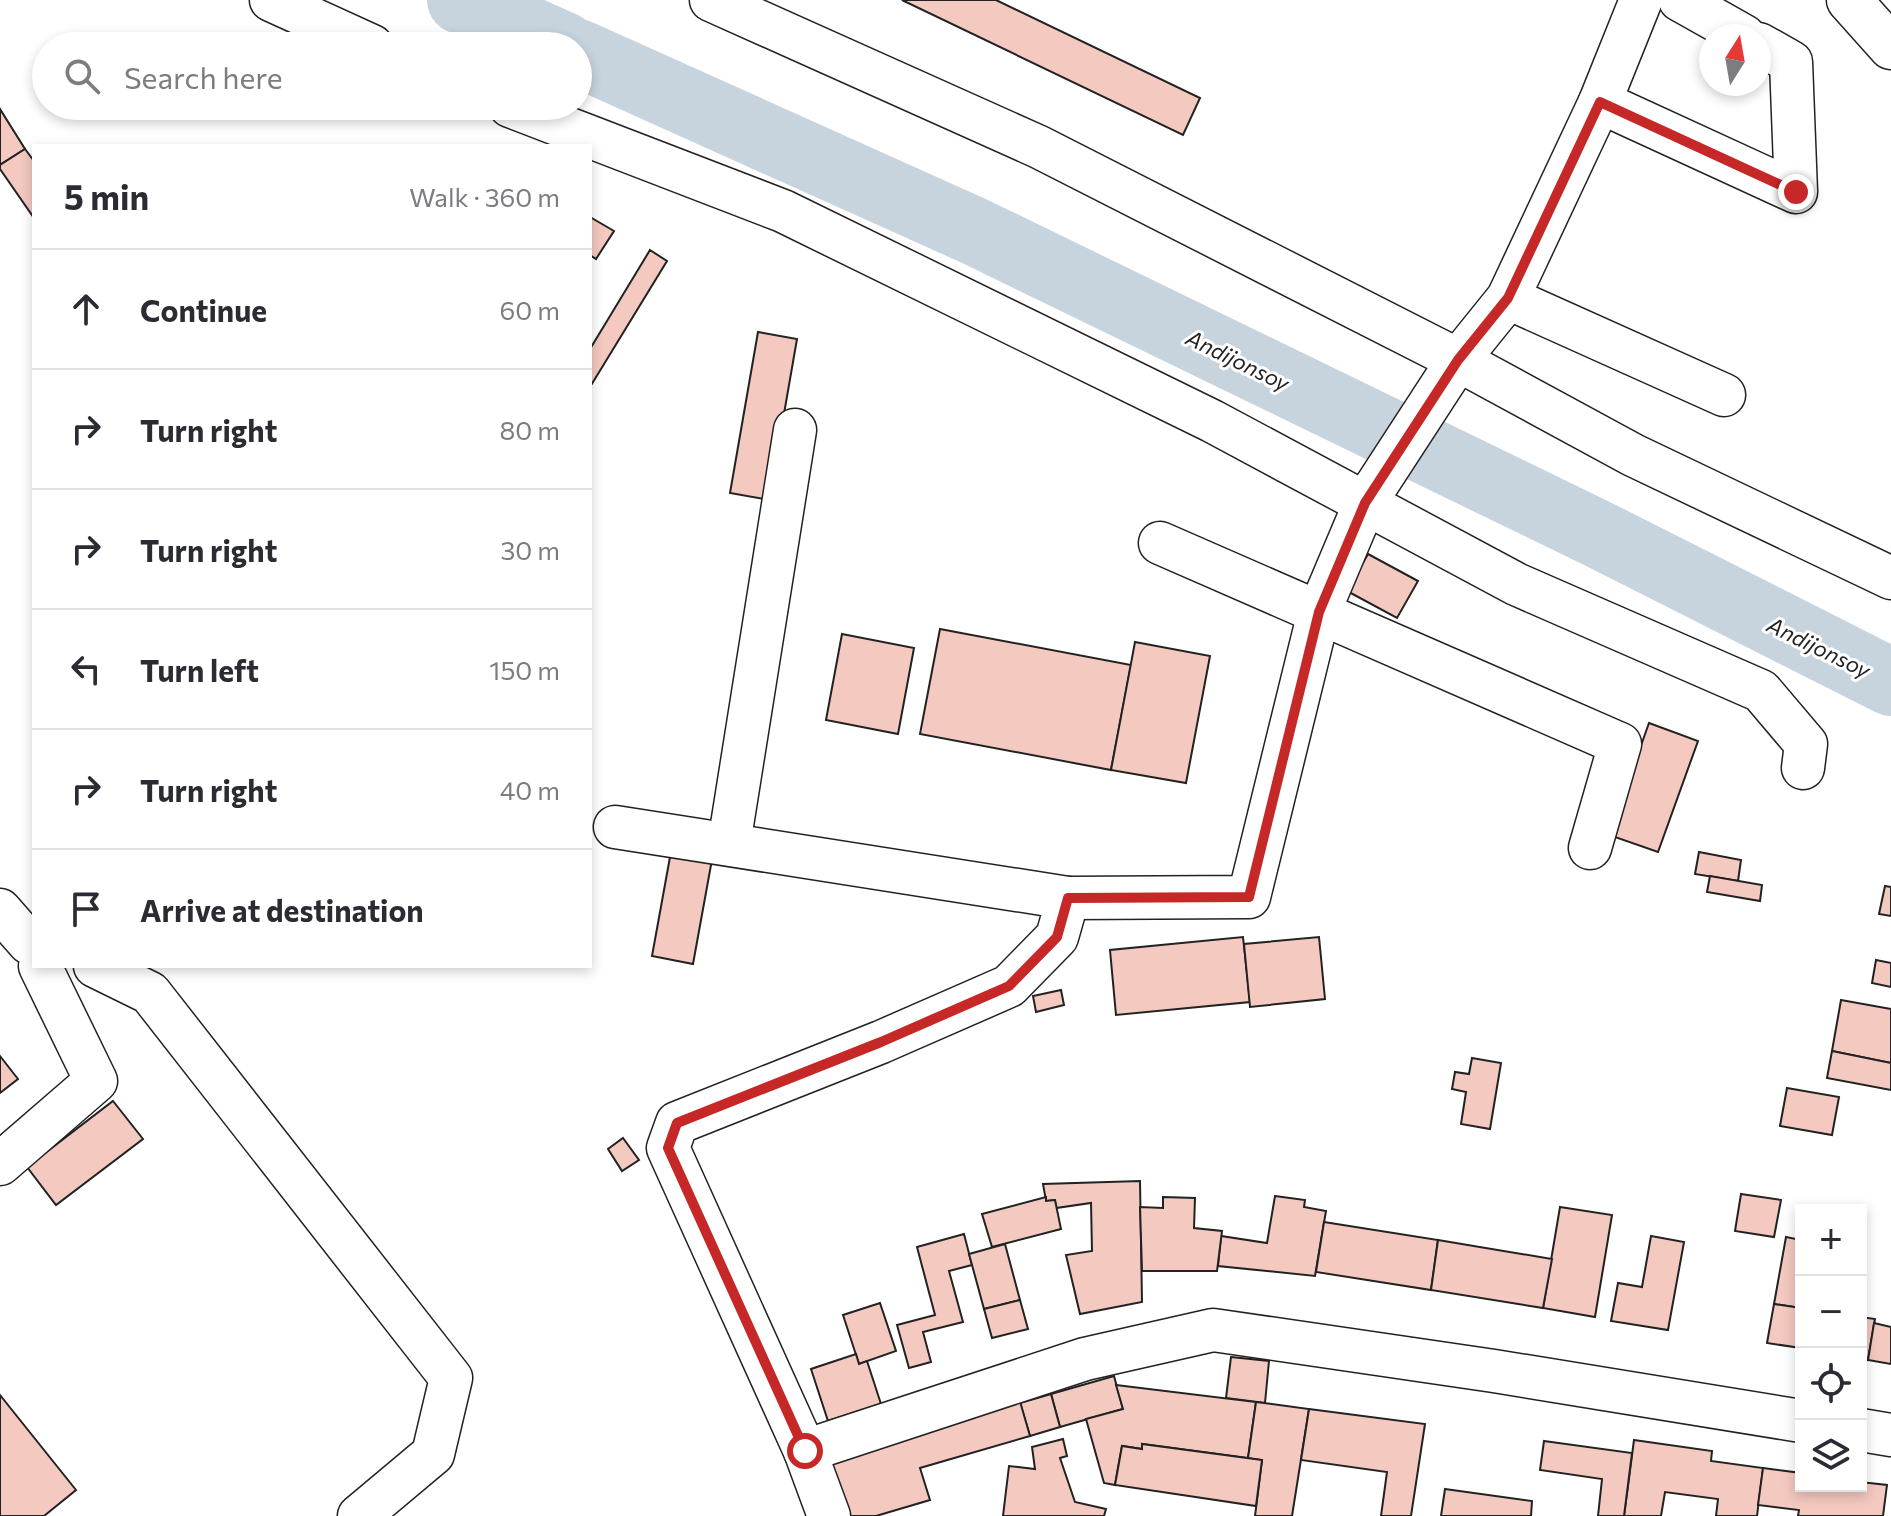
<!DOCTYPE html>
<html lang="en">
<head>
<meta charset="utf-8">
<style>
  :root { --surface:#fff; --page:#f2f2f3; --text:#2b2b33; --muted:#7c7c81; --line:#e1e1e2 }
  body { margin:0; font-family:Commissioner,sans-serif; background:var(--page); color:var(--text) }
  .controls { position:absolute; right:24px; bottom:24px; display:grid; overflow:hidden; border-radius:0px; box-shadow:0 4px 12px #0003 }
  .controls button { width:72px; height:72px; display:grid; place-items:center; padding:0; border:0; border-bottom:2px solid var(--line); background:var(--surface); color:var(--text); font:40px sans-serif }
  .compass { position:absolute; left:1699px; top:24px; width:72px; height:72px; border-radius:50%; background:var(--surface); box-shadow:0 4px 12px #0003; rotate:11deg }
  .stop { position:absolute; width:24px; height:24px; margin:-18px; border:6px solid #c62828; border-radius:50%; background:#fff }
  .stop.end { background:#c62828; border-color:#fff; box-shadow:0 2px 8px #0008 }
  .list { margin:0; padding:0; list-style:none }
  h2 { display:flex; justify-content:space-between; align-items:center; height:104px; margin:0; padding:0 32px; font-size:34px }
  h2 small { font-size:26px; font-weight:400; color:var(--muted) }
  .list li { display:grid; grid-template-columns:52px 1fr auto; gap:24px; align-items:center; box-sizing:border-box; height:120px; padding:0 32px; border-top:2px solid var(--line) }
  .list b { display:block; font-size:30px; white-space:nowrap }
  .list em { font-size:26px; font-style:normal; color:var(--muted) }
  .icon { flex:none; width:44px; height:44px; fill:none; stroke:currentColor; stroke-width:2; stroke-linecap:round; stroke-linejoin:round }
  .map { position:relative; flex:none; width:1891px; height:1516px; overflow:hidden }
  .search { position:absolute; background:var(--surface); box-shadow:0 4px 12px #0003; left:32px; top:32px; width:560px; height:88px; display:flex; align-items:center; gap:20px; box-sizing:border-box; padding:0 28px; border-radius:44px; color:var(--muted); font-size:30px }
  .panel { position:absolute; background:var(--surface); box-shadow:0 4px 12px #0003; left:32px; top:144px; width:560px; height:824px; border-radius:0px }
  .map>svg:first-child { display:block }
  .lines { fill:none; stroke-linecap:round; stroke-linejoin:round }
  .river { stroke:#c7d3dd; stroke-width:68 }
  .building { fill:#f3c9c0; stroke:#222; stroke-width:2 }
  .minor-casing { stroke:#222; stroke-width:45 }
  .major-casing { stroke:#222; stroke-width:47 }
  .minor { stroke:#fff; stroke-width:42 }
  .major { stroke:#fff; stroke-width:44 }
  .route { stroke:#c62828; stroke-width:10 }
  .labels { text-anchor:middle; dominant-baseline:central; stroke-width:6; stroke-linejoin:round; paint-order:stroke }
  .water-label { font-size:22px; font-style:italic; fill:#222; stroke:#fff }
</style>
</head>
<body>
<div class="map">
<svg width="1891" height="1516" viewBox="0 0 1891 1516">
  <rect width="100%" height="100%" fill="#fff"/>
  <g class="lines">
    <g class="river">
      <polyline points="461,0 564,46"/>
      <polyline points="578,53 974,231 1598,534 1891,682"/>
    </g>
  </g>
  <g class="building">
    <polygon points="902,0 996,0 1200,98 1183,135"/>
    <polygon points="0,109 25,149 0,165"/>
    <polygon points="25,149 34,161 34,218 0,169 0,165"/>
    <polygon points="590,217 614,231 596,259 590,255"/>
    <polygon points="650,250 667,261 590,387 590,349"/>
    <polygon points="758,332 797,339 769,500 730,493"/>
    <polygon points="1368,554 1418,581 1397,618 1347,591"/>
    <polygon points="940,629 1131,665 1111,770 920,734"/>
    <polygon points="842,634 914,648 898,734 826,720"/>
    <polygon points="1135,642 1210,656 1186,783 1111,770"/>
    <polygon points="1649,723 1698,741 1658,852 1609,835"/>
    <polygon points="672,846 713,854 693,964 652,956"/>
    <polygon points="1699,852 1741,860 1738,881 1695,874"/>
    <polygon points="1710,876 1762,885 1760,901 1707,892"/>
    <polygon points="1885,886 1891,887 1891,916 1879,914"/>
    <polygon points="1243,937 1250,1002 1116,1015 1110,950"/>
    <polygon points="1319,937 1325,999 1250,1007 1244,944"/>
    <polygon points="1876,960 1891,963 1891,987 1872,983"/>
    <polygon points="1061,990 1064,1005 1036,1012 1033,996"/>
    <polygon points="1841,1000 1891,1009 1891,1063 1832,1051"/>
    <polygon points="1832,1051 1891,1063 1891,1090 1827,1078"/>
    <polygon points="0,1056 18,1079 0,1093"/>
    <polygon points="1472,1058 1501,1063 1490,1129 1461,1124 1466,1092 1452,1089 1455,1072 1469,1074"/>
    <polygon points="1787,1088 1839,1097 1832,1135 1780,1126"/>
    <polygon points="113,1101 143,1139 56,1205 27,1167"/>
    <polygon points="623,1138 639,1160 622,1171 608,1149"/>
    <polygon points="1140,1181 1142,1302 1080,1314 1066,1255 1092,1251 1091,1203 1056,1208 1055,1200 1046,1201 1043,1184"/>
    <polygon points="1741,1194 1781,1200 1774,1237 1735,1231"/>
    <polygon points="1275,1196 1305,1200 1304,1207 1326,1211 1315,1276 1218,1266 1221,1236 1267,1243"/>
    <polygon points="1046,1197 1046,1201 1055,1200 1061,1229 992,1247 982,1214"/>
    <polygon points="1163,1197 1195,1198 1194,1228 1222,1231 1217,1271 1142,1271 1140,1207 1163,1208"/>
    <polygon points="1560,1207 1612,1215 1595,1317 1543,1308"/>
    <polygon points="1324,1222 1438,1240 1431,1290 1316,1272"/>
    <polygon points="964,1234 972,1265 949,1271 963,1322 923,1332 931,1362 909,1368 897,1325 935,1315 917,1247"/>
    <polygon points="1651,1236 1684,1242 1668,1330 1611,1321 1618,1283 1642,1287"/>
    <polygon points="1786,1237 1801,1240 1801,1308 1774,1304"/>
    <polygon points="1438,1240 1552,1259 1543,1308 1431,1290"/>
    <polygon points="1005,1244 1020,1300 984,1309 969,1254"/>
    <polygon points="1020,1300 1028,1329 992,1338 984,1309"/>
    <polygon points="880,1303 896,1351 859,1364 843,1315"/>
    <polygon points="1774,1304 1801,1308 1801,1348 1767,1343"/>
    <polygon points="1861,1317 1875,1319 1868,1360 1861,1359"/>
    <polygon points="1874,1323 1891,1327 1891,1364 1868,1360"/>
    <polygon points="856,1354 859,1364 867,1361 881,1404 828,1421 811,1369"/>
    <polygon points="1231,1357 1269,1361 1265,1403 1226,1398"/>
    <polygon points="1114,1376 1123,1409 1060,1427 1051,1394"/>
    <polygon points="1116,1385 1256,1402 1248,1458 1142,1444 1142,1449 1122,1446 1115,1485 1104,1483 1086,1419 1123,1409"/>
    <polygon points="1051,1394 1060,1427 1030,1436 1020,1403"/>
    <polygon points="0,1395 76,1490 44,1516 0,1516"/>
    <polygon points="1019,1398 1030,1436 920,1468 930,1500 876,1516 844,1516 826,1454"/>
    <polygon points="1256,1402 1309,1409 1292,1516 1255,1516 1262,1460 1248,1458"/>
    <polygon points="1309,1409 1425,1424 1411,1516 1381,1516 1387,1472 1301,1460"/>
    <polygon points="1063,1439 1067,1456 1060,1458 1075,1502 1106,1509 1104,1516 1003,1516 1009,1466 1035,1469 1032,1447"/>
    <polygon points="1634,1440 1712,1451 1711,1461 1763,1468 1757,1516 1716,1516 1718,1499 1665,1492 1661,1516 1624,1516"/>
    <polygon points="1544,1441 1632,1453 1624,1516 1598,1516 1602,1479 1540,1470"/>
    <polygon points="1142,1444 1262,1460 1256,1506 1115,1485 1122,1446 1142,1449"/>
    <polygon points="1763,1468 1801,1473 1801,1486 1861,1486 1861,1482 1887,1485 1883,1516 1798,1516 1799,1510 1758,1505"/>
    <polygon points="1445,1489 1532,1501 1531,1516 1441,1516"/>
  </g>
  <g class="lines">
    <g class="minor-casing">
      <g id="minor">
        <polyline points="271,0 372,46"/>
        <polyline points="711,0 1039,147 1458,360 1633,455 1891,578"/>
        <polyline points="1680,0 1744,36"/>
        <polyline points="1600,102 1796,192 1791,62 1759,44"/>
        <polyline points="510,106 783,211 1212,421 1516,584 1761,691 1806,744 1803,768"/>
        <polyline points="1508,298 1724,395"/>
        <polyline points="1160,543 1620,744 1590,848"/>
        <polyline points="615,827 1068,898 1057,937 1009,986 881,1042 677,1123 668,1148 805,1451"/>
        <polyline points="729,844 795,430"/>
        <polyline points="1068,898 1249,897 1319,612 1365,503 1458,360 1508,298 1600,102 1641,0"/>
        <polyline points="0,910 29,943 34,944"/>
        <polyline points="95,966 150,993 451,1378 433,1454 359,1516"/>
        <polyline points="0,1164 96,1081 40,966"/>
        <polyline points="1861,1430 1891,1435"/>
        <polyline points="829,1516 805,1451 1085,1359 1213,1330 1494,1371 1801,1421"/>
      </g>
    </g>
    <g class="major-casing">
      <polyline id="major" points="1849,0 1891,47"/>
    </g>
    <use href="#minor" class="minor"/>
    <use href="#major" class="major"/>
  </g>
  <g class="lines">
    <polyline class="route" points="805,1451 668,1148 677,1123 881,1042 1009,986 1057,937 1068,898 1249,897 1319,612 1365,503 1458,360 1508,298 1600,102 1796,192"/>
  </g>
  <g class="labels">
    <g class="water-label">
      <text transform="translate(1238 360) rotate(26)">Andijonsoy</text>
      <text transform="translate(1819 647) rotate(26)">Andijonsoy</text>
    </g>
  </g>
</svg>
<div class="controls">
<button>+</button>
<button>−</button>
<button><svg class="icon" aria-label="locate" viewBox="0 0 24 24"><circle cx="12" cy="12" r="6"/><path d="M12 2v4M12 18v4M2 12h4M18 12h4"/></svg></button>
<button><svg class="icon" aria-label="layers" viewBox="0 0 24 24"><path d="M12 4l9 5-9 5-9-5zM3 14l9 5 9-5"/></svg></button>
</div>
<svg class="compass" viewBox="-18 -18 36 36"><path d="M0-13l5 13h-10z" fill="#e53935"/><path d="M0 13l5-13h-10z" fill="#7c7c81"/></svg>
<div class="stop" style="left:805px;top:1451px"></div>
<div class="stop end" style="left:1796px;top:192px"></div>
<div class="search"><svg class="icon" aria-label="search" viewBox="0 0 24 24"><circle cx="10" cy="10" r="6"/><path d="M15 15l6 6"/></svg>Search here</div>
<section class="panel">
<h2>5 min<small>Walk · 360 m</small></h2>
<ul class="list">
<li><svg class="icon" aria-label="ahead" viewBox="0 0 24 24"><path d="M12 20V5M6 11l6-6 6 6"/></svg><div><b>Continue</b></div><em>60 m</em></li>
<li><svg class="icon" aria-label="right" viewBox="0 0 24 24"><path d="M7 20v-9h11M14 6l5 5-5 5"/></svg><div><b>Turn right</b></div><em>80 m</em></li>
<li><svg class="icon" aria-label="right" viewBox="0 0 24 24"><path d="M7 20v-9h11M14 6l5 5-5 5"/></svg><div><b>Turn right</b></div><em>30 m</em></li>
<li><svg class="icon" aria-label="left" viewBox="0 0 24 24"><path d="M17 20v-9H6M10 6l-5 5 5 5"/></svg><div><b>Turn left</b></div><em>150 m</em></li>
<li><svg class="icon" aria-label="right" viewBox="0 0 24 24"><path d="M7 20v-9h11M14 6l5 5-5 5"/></svg><div><b>Turn right</b></div><em>40 m</em></li>
<li><svg class="icon" aria-label="arrive" viewBox="0 0 24 24"><path d="M6 21V4h12l-3 4 3 4H6"/></svg><div><b>Arrive at destination</b></div></li>
</ul>
</section>
</div>
</body>
</html>
